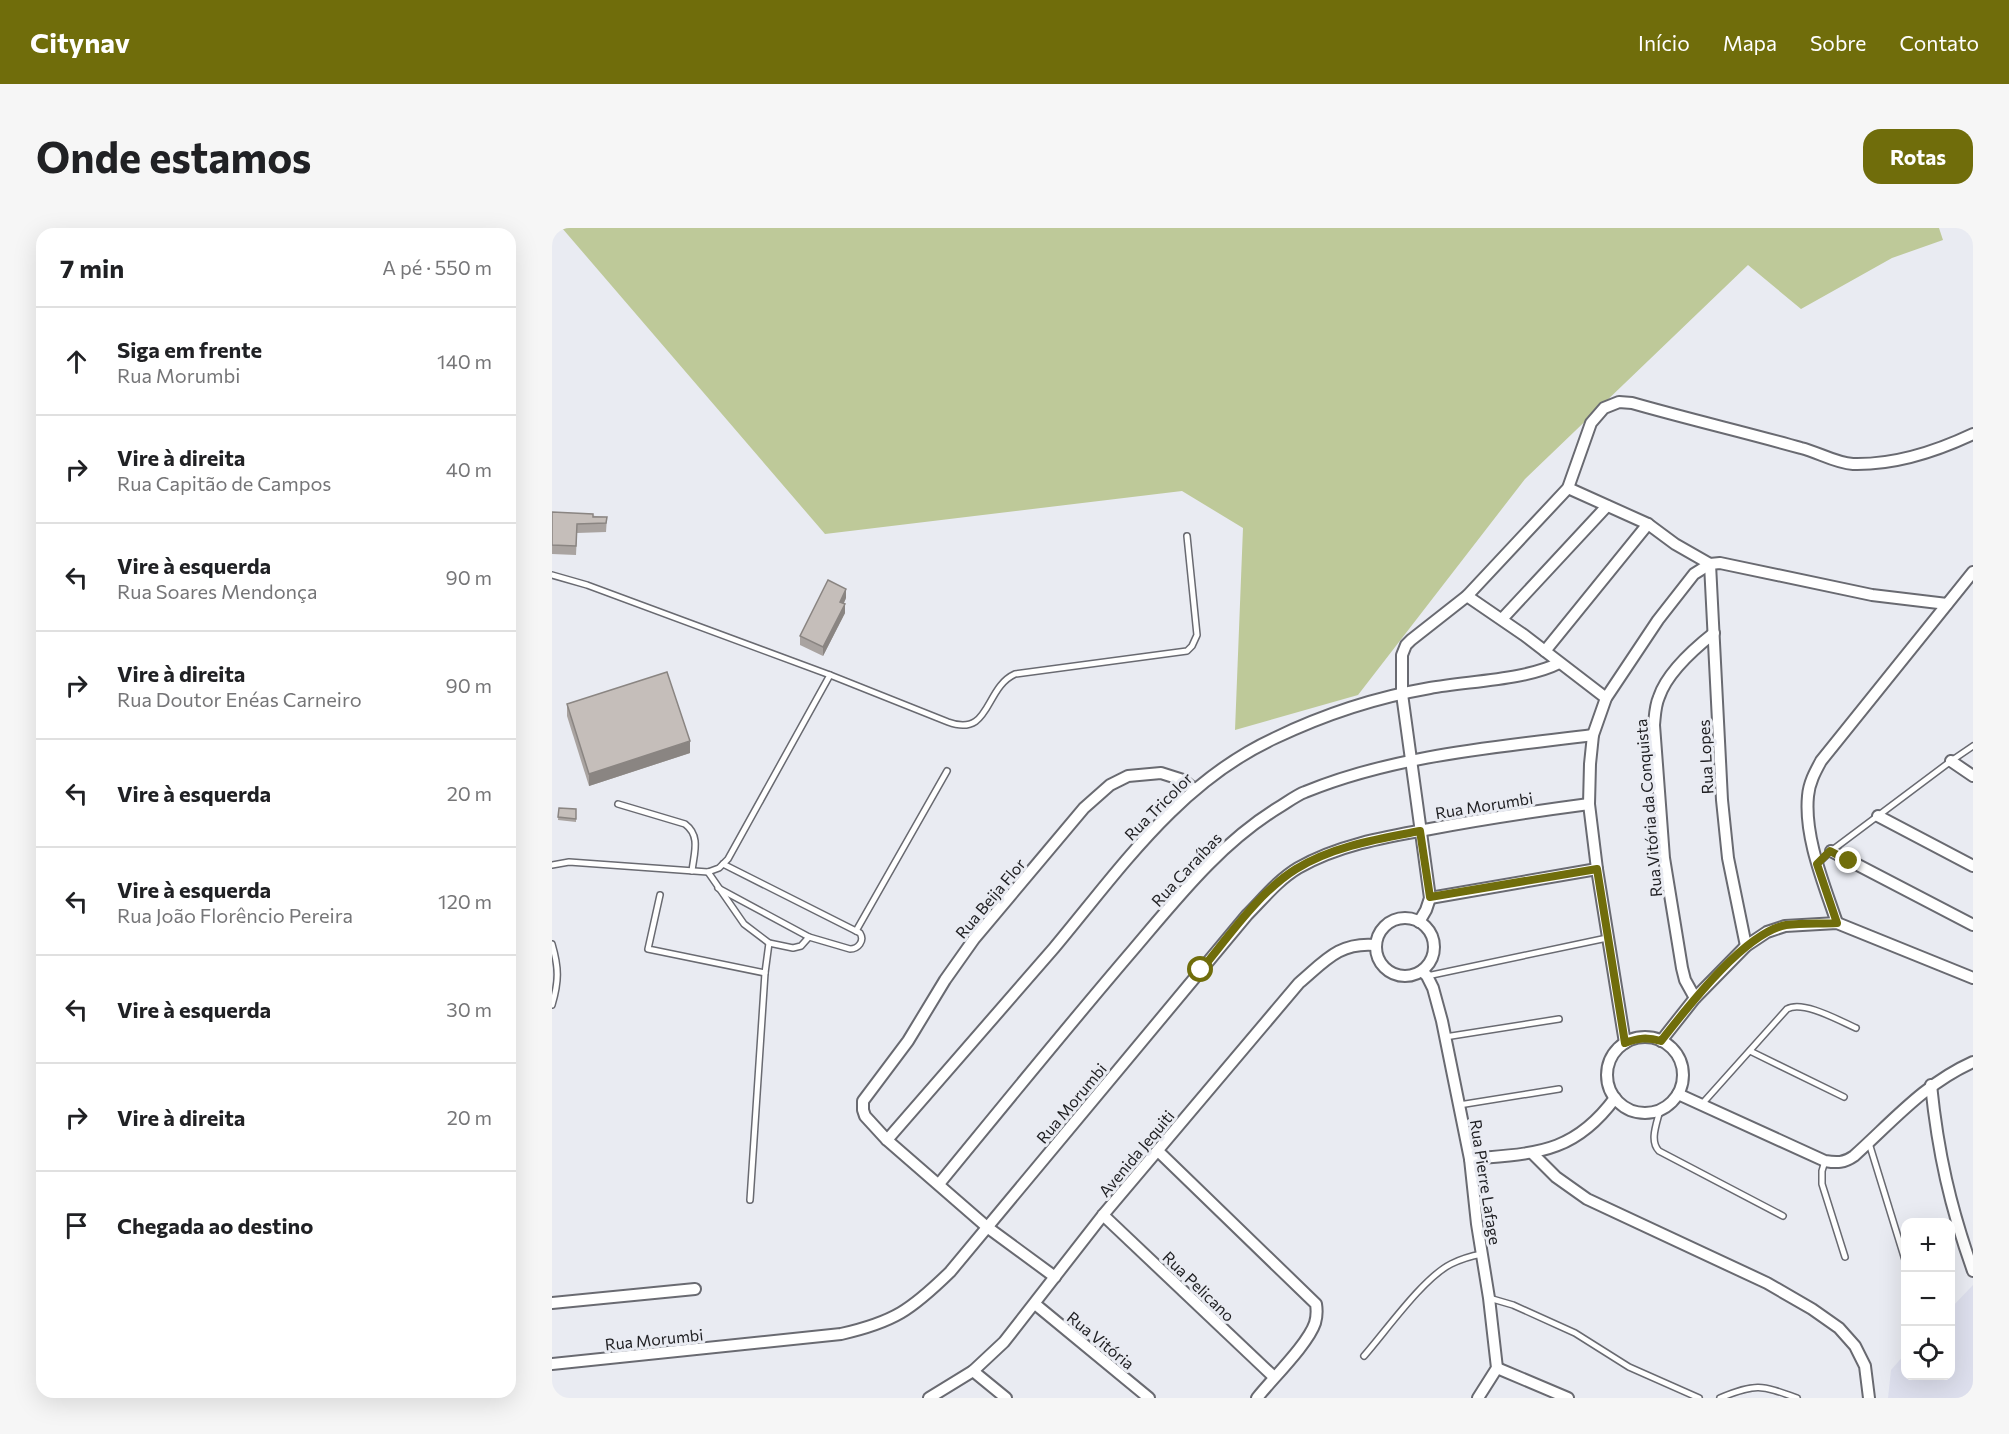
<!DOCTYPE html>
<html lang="pt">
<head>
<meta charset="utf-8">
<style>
  :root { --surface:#fff; --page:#f6f6f6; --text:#202124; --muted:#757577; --line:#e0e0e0; --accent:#706d0b }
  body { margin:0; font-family:Commissioner,sans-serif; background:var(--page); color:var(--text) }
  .controls { position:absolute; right:18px; bottom:18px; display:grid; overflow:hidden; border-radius:12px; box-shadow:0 6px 24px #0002 }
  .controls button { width:54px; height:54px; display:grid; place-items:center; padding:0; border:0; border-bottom:2px solid var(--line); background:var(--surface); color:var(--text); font:30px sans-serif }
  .stop { position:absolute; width:18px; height:18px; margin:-14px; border:4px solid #706d0b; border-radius:50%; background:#fff }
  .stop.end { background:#706d0b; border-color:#fff; box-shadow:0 2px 6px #0008 }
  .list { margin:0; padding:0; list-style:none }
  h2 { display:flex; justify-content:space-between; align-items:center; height:78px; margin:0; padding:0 24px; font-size:26px }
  h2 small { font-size:20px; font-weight:400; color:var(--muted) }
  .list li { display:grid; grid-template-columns:39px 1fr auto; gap:18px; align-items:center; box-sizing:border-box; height:108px; padding:0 24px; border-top:2px solid var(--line) }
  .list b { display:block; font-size:22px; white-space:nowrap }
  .list p { margin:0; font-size:20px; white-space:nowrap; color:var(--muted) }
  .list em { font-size:20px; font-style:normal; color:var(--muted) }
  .icon { flex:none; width:33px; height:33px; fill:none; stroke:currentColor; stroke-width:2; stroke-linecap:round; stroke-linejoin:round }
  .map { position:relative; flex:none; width:1421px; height:1170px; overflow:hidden; border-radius:18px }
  header { display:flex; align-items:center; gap:36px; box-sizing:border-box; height:84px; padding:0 30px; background:var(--accent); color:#fff }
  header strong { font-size:28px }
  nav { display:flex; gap:33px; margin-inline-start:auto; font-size:21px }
  .intro { display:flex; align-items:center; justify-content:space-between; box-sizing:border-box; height:144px; padding:0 36px }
  h1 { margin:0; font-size:42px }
  .button { padding:15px 27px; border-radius:18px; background:var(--accent); color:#fff; font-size:21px; font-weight:700 }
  main { display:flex; gap:36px; padding:0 36px }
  aside { flex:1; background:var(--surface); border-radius:18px; box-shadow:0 6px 24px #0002 }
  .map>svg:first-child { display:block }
  .built { fill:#dddfed }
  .green { fill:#bec999 }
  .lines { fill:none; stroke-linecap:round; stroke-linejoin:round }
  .service-casing { stroke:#696a71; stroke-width:8 }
  .minor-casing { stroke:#696a71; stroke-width:14 }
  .service { stroke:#fff; stroke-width:5 }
  .minor { stroke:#fff; stroke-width:10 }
  .wall { fill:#a9a3a0 }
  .shaded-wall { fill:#8a8582 }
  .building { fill:#c5beba; stroke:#8a8582; stroke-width:1.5 }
  .route { stroke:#706d0b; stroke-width:8 }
  .labels { text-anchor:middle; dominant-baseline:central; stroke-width:6; stroke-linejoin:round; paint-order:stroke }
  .street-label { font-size:16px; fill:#212124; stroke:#e9ebf2 }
</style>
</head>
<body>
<header>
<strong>Citynav</strong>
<nav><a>Início</a><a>Mapa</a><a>Sobre</a><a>Contato</a></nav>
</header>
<div class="intro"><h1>Onde estamos</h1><a class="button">Rotas</a></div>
<main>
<aside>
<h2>7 min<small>A pé · 550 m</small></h2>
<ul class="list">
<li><svg class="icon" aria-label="ahead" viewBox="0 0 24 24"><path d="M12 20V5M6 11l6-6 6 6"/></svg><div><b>Siga em frente</b><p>Rua Morumbi</p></div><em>140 m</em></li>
<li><svg class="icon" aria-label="right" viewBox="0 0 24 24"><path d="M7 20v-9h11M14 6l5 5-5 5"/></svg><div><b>Vire à direita</b><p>Rua Capitão de Campos</p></div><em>40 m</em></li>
<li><svg class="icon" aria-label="left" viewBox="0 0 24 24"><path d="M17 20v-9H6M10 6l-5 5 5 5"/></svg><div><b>Vire à esquerda</b><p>Rua Soares Mendonça</p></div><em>90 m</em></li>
<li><svg class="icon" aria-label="right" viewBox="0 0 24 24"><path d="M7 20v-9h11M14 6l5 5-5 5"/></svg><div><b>Vire à direita</b><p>Rua Doutor Enéas Carneiro</p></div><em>90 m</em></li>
<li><svg class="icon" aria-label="left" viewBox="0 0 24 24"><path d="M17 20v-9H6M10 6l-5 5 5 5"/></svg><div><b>Vire à esquerda</b></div><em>20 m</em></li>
<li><svg class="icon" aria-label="left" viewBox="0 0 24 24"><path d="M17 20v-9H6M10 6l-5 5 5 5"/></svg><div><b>Vire à esquerda</b><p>Rua João Florêncio Pereira</p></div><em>120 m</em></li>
<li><svg class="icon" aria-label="left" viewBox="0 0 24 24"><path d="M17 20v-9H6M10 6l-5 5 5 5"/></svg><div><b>Vire à esquerda</b></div><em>30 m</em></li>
<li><svg class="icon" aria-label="right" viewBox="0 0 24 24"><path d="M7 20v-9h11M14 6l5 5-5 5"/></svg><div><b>Vire à direita</b></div><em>20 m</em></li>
<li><svg class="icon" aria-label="arrive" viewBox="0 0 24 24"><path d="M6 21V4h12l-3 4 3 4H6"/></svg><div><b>Chegada ao destino</b></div></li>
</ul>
</aside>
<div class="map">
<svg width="1421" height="1170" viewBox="0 0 1421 1170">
  <rect width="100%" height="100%" fill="#e9ebf2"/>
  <polygon class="built" points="1421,1057 1421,1170 1336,1170 1339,1142 1353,1126 1354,1148 1398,1148 1399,1080"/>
  <polygon class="green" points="10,0 1387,0 1391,12 1340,30 1249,81 1196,37 973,251 806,467 683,502 691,300 630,263 273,306"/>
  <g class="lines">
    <g class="service-casing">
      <g id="service">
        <path d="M0,347L35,357L278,447L396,494C439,510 432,460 463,446L635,423L640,418L645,407L635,308"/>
        <path d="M66,576L133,596C149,608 142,625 140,643"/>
        <polyline points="1265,636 1279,623 1399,533 1421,518"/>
        <polyline points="0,637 17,634 156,644 167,640 176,631 278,447"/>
        <path d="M156,644L192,696L217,715L241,720L249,718L257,709L298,721C306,721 313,713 308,705L171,636"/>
        <polyline points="166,660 257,709"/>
        <polyline points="108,667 96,721 213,745"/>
        <polyline points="304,703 395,543"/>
        <path d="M0,716C7,740 7,753 0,777"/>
        <polyline points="875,748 1055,710"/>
        <polyline points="893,809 1007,791"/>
        <polyline points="1198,823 1292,869"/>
        <path d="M1150,876L1235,781C1251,772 1288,793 1304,800"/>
        <polyline points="907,877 1007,861"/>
        <path d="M1108,882C1105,895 1097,913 1107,923L1231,988"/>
        <polyline points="1317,915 1354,1035"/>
        <polyline points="1273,933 1270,943 1270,956 1293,1029"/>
        <polyline points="198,972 213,745 217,715"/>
        <polyline points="937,1070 961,1077 1023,1105 1077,1139 1147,1170"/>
        <path d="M812,1128C834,1103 871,1050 899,1036C909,1031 919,1028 930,1026"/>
        <path d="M1168,1170C1204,1155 1209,1157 1245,1170"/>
      </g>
    </g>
    <g class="minor-casing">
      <g id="minor">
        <polyline points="1016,260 1096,296 1123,316 1158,336 1170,572 1176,630 1194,718"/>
        <polyline points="915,368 972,407 1054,470"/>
        <polyline points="950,391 1055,278"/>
        <polyline points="993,423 1096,296"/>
        <polyline points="1399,533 1421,548"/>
        <polyline points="1326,588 1421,638"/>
        <polyline points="1279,623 1421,697"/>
        <polyline points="878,670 1045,641"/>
        <circle cx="853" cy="719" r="29"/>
        <path d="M867,694L874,682L878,670L850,466V427L854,417L859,412L915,368L1016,260L1039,195L1052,180L1067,174L1080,175C1136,191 1192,204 1249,220C1266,224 1283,235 1301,236C1342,237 1385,223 1421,206"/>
        <path d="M1285,695C1272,656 1252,609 1256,568C1257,555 1263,544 1269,533L1421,344"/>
        <polyline points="870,743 875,748 881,760 890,793 918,931 925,996 937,1070 945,1140 926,1170"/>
        <path d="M1143,770L1133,752L1130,740L1112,630L1102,497C1103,487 1103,478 1107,469C1115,445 1143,420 1162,405"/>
        <circle cx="1093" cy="847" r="38"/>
        <polyline points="1109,813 1143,770 1194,718 1215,704 1233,698 1285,695 1421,750"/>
        <polyline points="1073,815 1045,641 1037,576 1038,536 1041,507 1054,470 1106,392 1142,346 1158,336 1168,335 1320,367 1395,376"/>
        <path d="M1379,857C1386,925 1398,978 1421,1043"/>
        <path d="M1126,866L1273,933C1285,935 1292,935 1302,928C1341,893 1372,856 1421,834"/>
        <path d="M335,912C391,848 447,784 502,720C568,641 627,554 723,510C771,487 826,469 878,460C916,453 974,452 1007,435"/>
        <path d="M606,923L764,1076C765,1082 765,1088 763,1095C756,1116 720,1151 705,1170"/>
        <polyline points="980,925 1004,949 1035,971 1215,1055 1260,1081 1287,1100 1303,1118 1313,1138 1317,1170"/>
        <path d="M918,931C982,925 1021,927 1063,870"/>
        <path d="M387,956C451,878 515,799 581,722C626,669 669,614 729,578C737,573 745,567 753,564C843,527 945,519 1041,507"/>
        <polyline points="551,987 722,1149"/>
        <polyline points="503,1049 435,999 335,912 313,888 311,882 311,873 356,813 393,752 422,711 532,580 558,557 576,548 609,545 631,552 642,561"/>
        <polyline points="0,1075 143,1061"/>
        <polyline points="483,1076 597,1170"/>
        <path d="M0,1136L289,1106C342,1094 359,1082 398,1044L695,687C711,671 726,652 746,640C786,617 833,609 878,601C931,591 984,583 1037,576"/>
        <polyline points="945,1140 1016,1170"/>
        <polyline points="421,1143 454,1170"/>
        <path d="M377,1170L421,1143L452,1114L551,987L747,755C773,733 787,714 823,717"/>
      </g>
    </g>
    <use href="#service" class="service"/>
    <use href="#minor" class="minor"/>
  </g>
  <g class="wall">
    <polygon points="0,284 55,289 54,304 25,305 24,327 0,326"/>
    <polygon points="294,370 292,375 293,385 271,428 248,417 248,408"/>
    <polygon points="15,476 138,525 37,558 15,488"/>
    <polygon points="7,580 24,581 24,594 6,592"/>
  </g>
  <g class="shaded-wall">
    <polygon points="294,361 294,370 288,383 288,374"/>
    <polygon points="293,376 293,385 271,428 271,419"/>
    <polygon points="138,513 138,525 37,558 37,546"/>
  </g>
  <g class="building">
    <polygon points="0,284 41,286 41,289 55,289 54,295 25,296 24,318 0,317"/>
    <polygon points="276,352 294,361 288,374 293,376 271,419 248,408"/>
    <polygon points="115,444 138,513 37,546 15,476"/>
    <polygon points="7,580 24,581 24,591 6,589"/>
  </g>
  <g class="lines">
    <path class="route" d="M649,742C677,708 707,664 744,641C781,618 826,611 868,603L878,669L1045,641L1073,815C1086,810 1095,809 1109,813C1135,780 1192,705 1234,697C1251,695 1269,696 1285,695L1265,636L1278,623L1297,633"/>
  </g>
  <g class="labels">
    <g class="street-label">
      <text transform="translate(1153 529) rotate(-93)">Rua Lopes</text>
      <text transform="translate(932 577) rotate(-9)">Rua Morumbi</text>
      <text transform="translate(606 578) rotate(-45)">Rua Tricolor</text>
      <text transform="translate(1096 580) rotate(-95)">Rua Vitória da Conquista</text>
      <text transform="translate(634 641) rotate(-47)">Rua Caraíbas</text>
      <text transform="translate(438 670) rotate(-50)">Rua Beija Flor</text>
      <text transform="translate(519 875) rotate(-50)">Rua Morumbi</text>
      <text transform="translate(584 925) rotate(-50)">Avenida Jequiti</text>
      <text transform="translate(934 954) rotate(81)">Rua Pierre Lafage</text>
      <text transform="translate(647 1058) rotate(44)">Rua Pelicano</text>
      <text transform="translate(102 1111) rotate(-6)">Rua Morumbi</text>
      <text transform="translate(549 1112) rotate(39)">Rua Vitória</text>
    </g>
  </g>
</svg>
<div class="controls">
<button>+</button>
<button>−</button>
<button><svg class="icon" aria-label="locate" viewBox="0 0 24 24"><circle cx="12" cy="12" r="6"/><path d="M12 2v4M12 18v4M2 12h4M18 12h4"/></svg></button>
</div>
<div class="stop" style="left:649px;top:742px"></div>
<div class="stop end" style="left:1297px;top:633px"></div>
</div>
</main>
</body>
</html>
